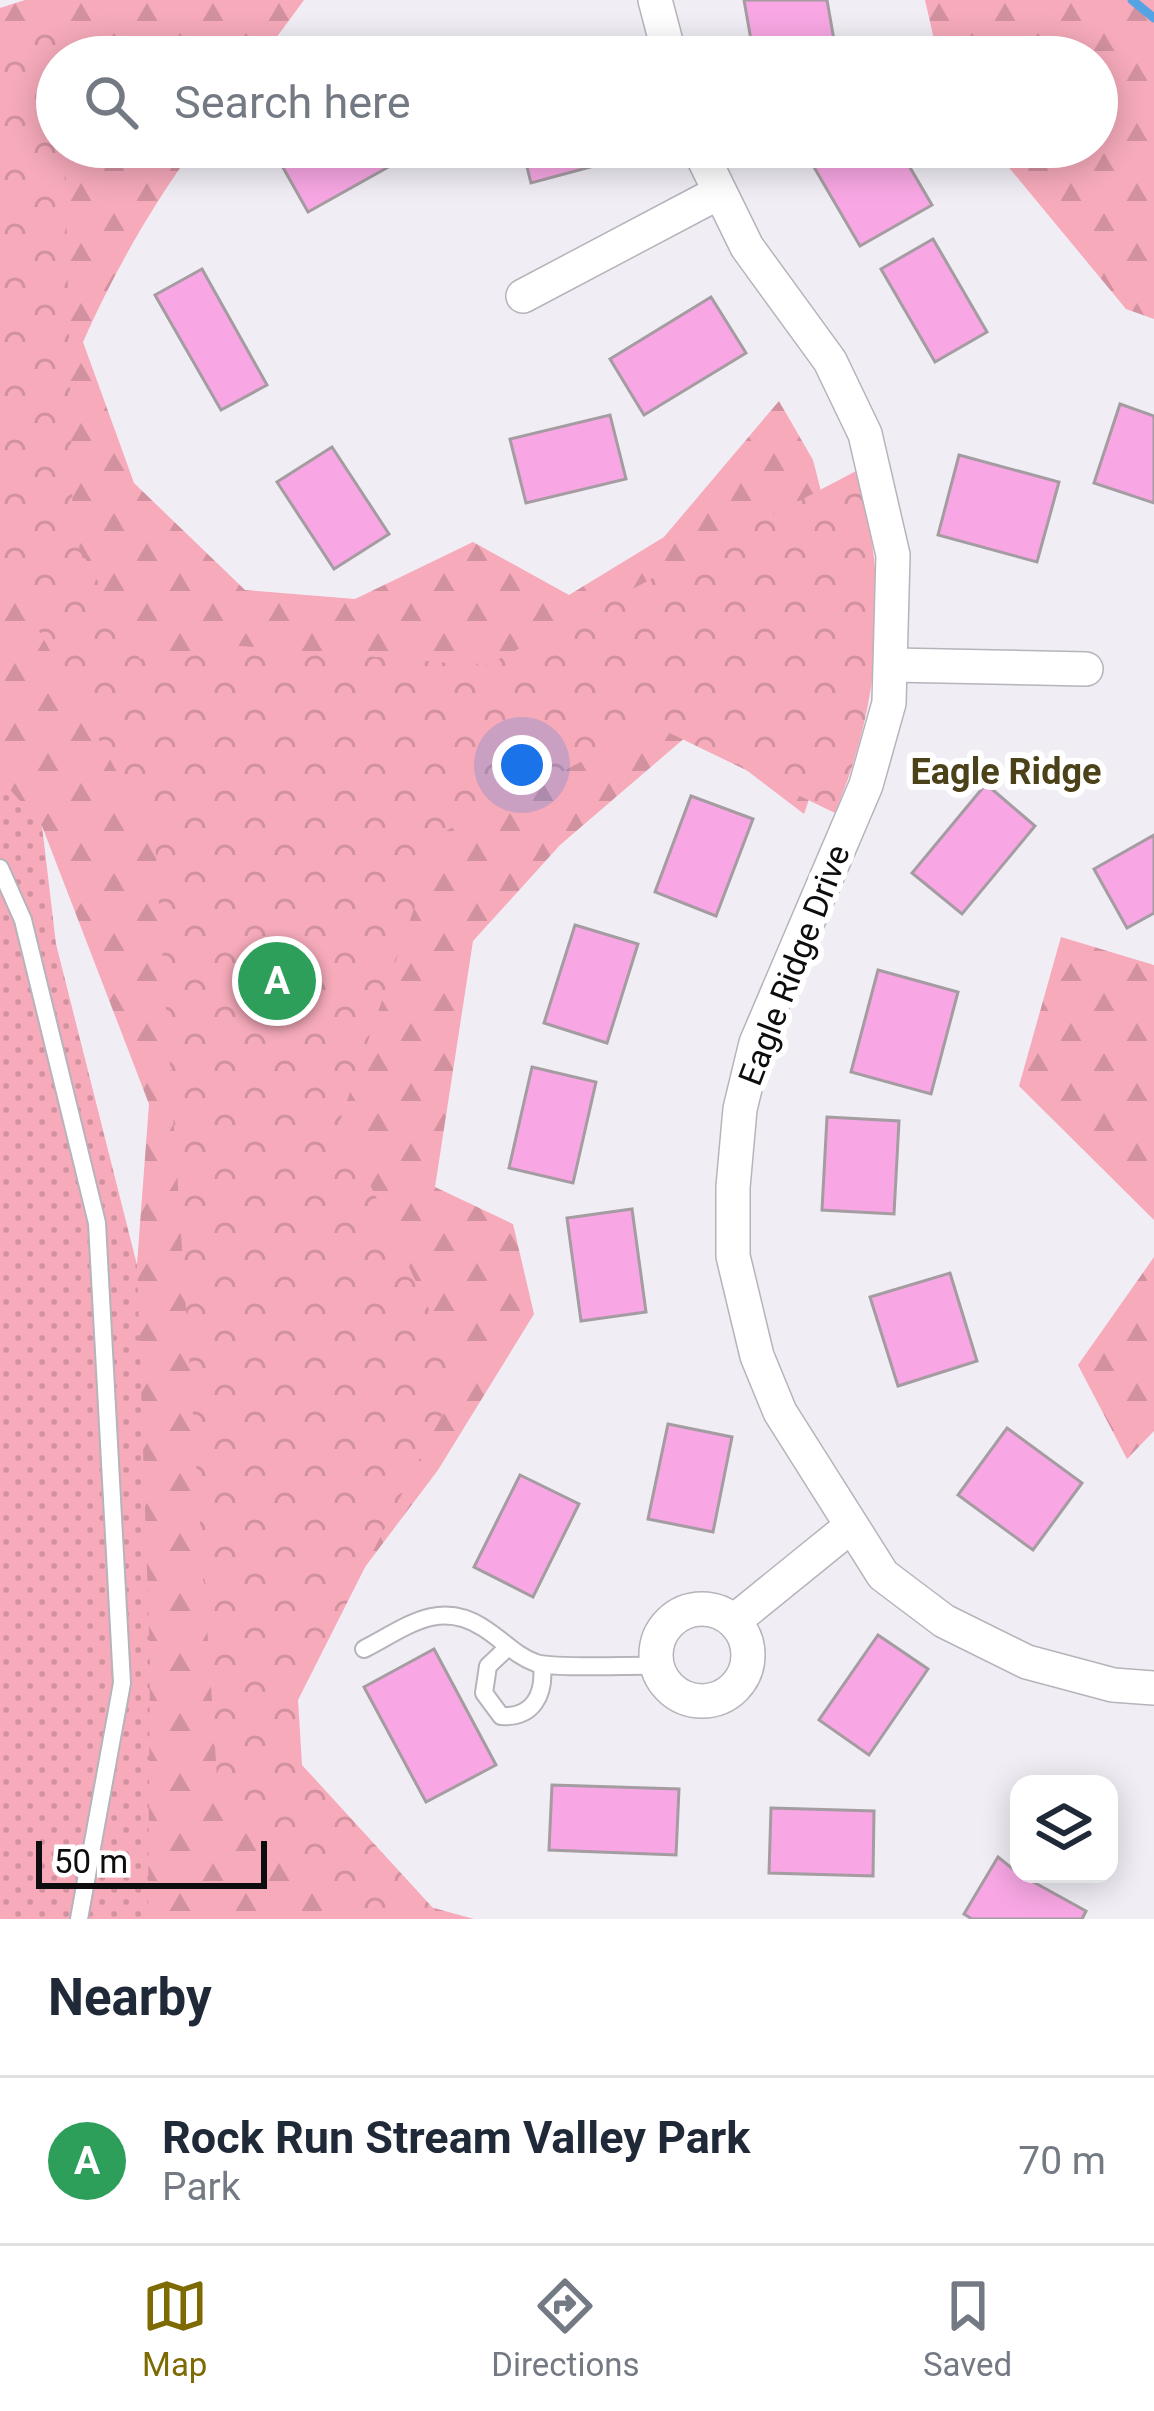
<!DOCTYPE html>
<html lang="en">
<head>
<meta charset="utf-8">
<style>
  :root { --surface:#fff; --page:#f2f2f3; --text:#1f2937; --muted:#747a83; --line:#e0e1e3; --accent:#7e6a02 }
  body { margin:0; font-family:Roboto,sans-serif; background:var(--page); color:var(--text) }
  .controls { position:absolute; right:36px; bottom:36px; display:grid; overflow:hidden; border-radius:24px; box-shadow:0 6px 30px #0003 }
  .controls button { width:108px; height:108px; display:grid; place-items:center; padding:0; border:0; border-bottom:3px solid var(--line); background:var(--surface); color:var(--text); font:60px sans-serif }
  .scale { position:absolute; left:36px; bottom:30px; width:231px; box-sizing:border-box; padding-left:12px; border:6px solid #0d0c0e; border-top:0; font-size:33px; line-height:42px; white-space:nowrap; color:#0d0c0e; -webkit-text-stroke:9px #fff; paint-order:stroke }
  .you { position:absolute; left:522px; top:765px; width:42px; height:42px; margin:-30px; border:9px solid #fff; border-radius:50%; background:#1a73e8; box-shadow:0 0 0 18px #1a73e833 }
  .badge { display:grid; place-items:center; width:78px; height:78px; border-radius:50%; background:var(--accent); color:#fff; font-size:39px; font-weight:700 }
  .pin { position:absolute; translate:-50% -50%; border:6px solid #fff; box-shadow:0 3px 12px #0006 }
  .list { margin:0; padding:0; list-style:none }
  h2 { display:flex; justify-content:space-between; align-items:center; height:156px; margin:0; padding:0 48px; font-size:51px }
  h2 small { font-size:39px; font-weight:400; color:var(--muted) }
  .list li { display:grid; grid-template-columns:78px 1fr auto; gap:36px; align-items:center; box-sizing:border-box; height:168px; padding:0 48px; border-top:3px solid var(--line) }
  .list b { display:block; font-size:45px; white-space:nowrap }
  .list p { margin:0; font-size:39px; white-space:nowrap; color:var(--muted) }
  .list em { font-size:39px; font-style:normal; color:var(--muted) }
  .icon { flex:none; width:66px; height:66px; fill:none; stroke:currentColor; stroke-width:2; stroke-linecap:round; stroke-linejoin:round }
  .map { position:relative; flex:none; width:1154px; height:1919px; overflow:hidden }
  .search { position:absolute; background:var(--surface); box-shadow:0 6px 30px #0003; left:36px; right:36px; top:36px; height:132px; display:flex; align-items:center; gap:30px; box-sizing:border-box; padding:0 42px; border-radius:66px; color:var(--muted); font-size:45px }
  .sheet { height:324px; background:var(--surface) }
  nav { display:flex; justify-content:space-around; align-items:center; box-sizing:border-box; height:168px; border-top:3px solid var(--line); background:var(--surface); font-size:33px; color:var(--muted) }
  nav a { display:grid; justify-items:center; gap:6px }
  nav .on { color:var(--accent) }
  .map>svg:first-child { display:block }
  .grass { fill:url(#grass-dots) }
  .forest { fill:url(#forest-firs) }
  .park { fill:url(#park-crowns) }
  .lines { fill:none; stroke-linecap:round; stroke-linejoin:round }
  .stream { stroke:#55a3e3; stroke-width:9 }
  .building { fill:#f8a7e4; stroke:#a49ca1; stroke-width:3 }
  .service-casing { stroke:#b6b3bb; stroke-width:20 }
  .minor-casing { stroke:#b6b3bb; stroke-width:36 }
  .service { stroke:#fff; stroke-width:16 }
  .minor { stroke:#fff; stroke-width:33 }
  .labels { text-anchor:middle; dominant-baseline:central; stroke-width:12; stroke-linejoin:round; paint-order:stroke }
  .street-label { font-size:33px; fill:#0d0c0e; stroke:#fff }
  .neighbourhood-label { font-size:36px; font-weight:bold; fill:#4b4219; stroke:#fff }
</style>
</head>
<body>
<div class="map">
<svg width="1154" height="1919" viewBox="0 0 1154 1919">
  <defs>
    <pattern id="grass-dots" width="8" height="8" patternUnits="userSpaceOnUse" patternTransform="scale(3)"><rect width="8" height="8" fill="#f6aaba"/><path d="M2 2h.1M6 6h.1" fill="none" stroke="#d2919f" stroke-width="1.8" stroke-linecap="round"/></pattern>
    <pattern id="forest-firs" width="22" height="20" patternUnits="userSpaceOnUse" patternTransform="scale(3)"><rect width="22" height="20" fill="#f6aaba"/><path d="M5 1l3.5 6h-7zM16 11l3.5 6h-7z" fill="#d2919f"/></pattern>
    <pattern id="park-crowns" width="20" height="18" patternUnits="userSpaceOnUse" patternTransform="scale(3)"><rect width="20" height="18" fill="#f6aaba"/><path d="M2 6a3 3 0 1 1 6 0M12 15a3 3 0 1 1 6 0" fill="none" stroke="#d2919f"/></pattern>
  </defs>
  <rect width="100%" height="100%" fill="#f0edf5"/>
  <polygon class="grass" points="0,768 42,826 56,944 137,1265 205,1919 0,1919"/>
  <g class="forest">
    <path d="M25,0H304L262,57H57V147H195C151,207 113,274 83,342L134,483L245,590L355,599L473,542L569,595L664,537L779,401L813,460L837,554L833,728L804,814L694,730L560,845L473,941L435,1187L513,1224L534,1314L438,1470L292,1664L254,1727L339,1882L474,1919H148L150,1661L137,1264L149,1104L42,826L0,778V8Z"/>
    <polygon points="925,0 1154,0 1154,319 1126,309 992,147 1097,147 1097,57 938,57"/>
    <polygon points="1061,937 1154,965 1154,1220 1019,1086"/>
    <polygon points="1154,1257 1154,1431 1127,1459 1078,1365"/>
  </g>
  <path class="park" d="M53,31L63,57H57V147H65L73,536L140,659L241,646L486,666L856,471C891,586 881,703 835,813L653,725L440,834L340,1121L461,1377L298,1700L302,1765L443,1919H355L217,1777L155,841L0,560V40Z"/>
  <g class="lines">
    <polyline class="stream" points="1132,0 1154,18"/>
  </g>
  <g class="building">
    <polygon points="744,0 827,0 837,57 754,57"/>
    <polygon points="290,147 424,147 308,212 276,155"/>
    <polygon points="522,147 610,147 613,161 531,183"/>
    <polygon points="809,147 898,147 932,205 860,246 804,150"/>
    <polygon points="933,239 987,332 935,362 881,269"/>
    <polygon points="202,269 267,385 221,410 155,295"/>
    <polygon points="711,297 746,353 644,415 610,359"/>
    <polygon points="1120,404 1154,416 1154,503 1094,483"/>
    <polygon points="610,415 626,479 526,503 510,439"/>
    <polygon points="332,447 389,534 334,569 277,482"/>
    <polygon points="959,455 1059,482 1037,562 938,535"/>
    <polygon points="986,784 1035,826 962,914 912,873"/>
    <polygon points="691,796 753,819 716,916 655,892"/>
    <polygon points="1154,835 1154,913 1127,928 1094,869"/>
    <polygon points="575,925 638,944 607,1043 544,1023"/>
    <polygon points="878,970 958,992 931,1094 851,1072"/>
    <polygon points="532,1067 596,1082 573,1183 509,1168"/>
    <polygon points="827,1117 899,1121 894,1214 822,1210"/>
    <polygon points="632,1209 646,1312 581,1321 567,1218"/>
    <polygon points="950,1273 977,1361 898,1386 870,1297"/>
    <polygon points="668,1424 732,1437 713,1532 648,1519"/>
    <polygon points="1007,1428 1082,1483 1033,1550 958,1495"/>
    <polygon points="520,1475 579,1504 533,1597 474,1567"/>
    <polygon points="878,1635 928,1669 869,1755 819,1720"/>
    <polygon points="434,1649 496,1765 426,1802 364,1687"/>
    <polygon points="552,1785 679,1789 676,1855 549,1850"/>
    <polygon points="771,1808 874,1811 873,1876 769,1873"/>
    <polygon points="998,1857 1019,1874 1086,1911 1082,1919 972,1919 964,1914"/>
  </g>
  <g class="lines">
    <g class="service-casing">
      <g id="service">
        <polyline points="0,868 23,920 97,1223 122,1683 79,1919"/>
        <path d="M507,1648L488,1666L484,1693L501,1716C533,1718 545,1695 542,1665"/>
        <path d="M364,1649C405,1628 438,1599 482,1627C502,1639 514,1655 536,1663C556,1669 631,1665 657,1666"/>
      </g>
    </g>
    <g class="minor-casing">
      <g id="minor">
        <polyline points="655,0 670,57"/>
        <polyline points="698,147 747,247 830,361 865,434 893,555 889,703 866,785 756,1043 740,1109 733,1187 733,1256 757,1356 780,1412 883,1575 944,1621 1027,1662 1113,1685 1154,1688"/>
        <polyline points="523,296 718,193"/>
        <polyline points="893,665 1086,669"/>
        <circle cx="702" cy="1655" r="46"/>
        <polyline points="734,1621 850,1527"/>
      </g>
    </g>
    <use href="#service" class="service"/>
    <use href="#minor" class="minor"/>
  </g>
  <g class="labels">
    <g class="street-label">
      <text transform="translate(794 965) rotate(-69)">Eagle Ridge Drive</text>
    </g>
    <g class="neighbourhood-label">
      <text x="1006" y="772">Eagle Ridge</text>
    </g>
  </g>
</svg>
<div class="controls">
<button><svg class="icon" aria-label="layers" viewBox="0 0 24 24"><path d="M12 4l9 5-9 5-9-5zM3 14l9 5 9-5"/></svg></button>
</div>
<div class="scale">50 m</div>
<div class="you"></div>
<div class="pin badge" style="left:277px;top:981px;background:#2e9e5b">A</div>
<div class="search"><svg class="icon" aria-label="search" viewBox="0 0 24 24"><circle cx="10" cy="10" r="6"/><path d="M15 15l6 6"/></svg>Search here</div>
</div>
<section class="sheet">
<h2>Nearby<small></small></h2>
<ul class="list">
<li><span class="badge" style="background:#2e9e5b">A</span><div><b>Rock Run Stream Valley Park</b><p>Park</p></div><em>70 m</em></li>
</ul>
</section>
<nav>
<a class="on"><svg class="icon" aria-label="map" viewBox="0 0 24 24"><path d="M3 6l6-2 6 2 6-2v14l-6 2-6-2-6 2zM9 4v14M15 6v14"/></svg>Map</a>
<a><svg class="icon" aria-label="directions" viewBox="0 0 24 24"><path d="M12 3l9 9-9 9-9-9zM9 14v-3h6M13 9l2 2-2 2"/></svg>Directions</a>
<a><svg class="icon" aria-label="saved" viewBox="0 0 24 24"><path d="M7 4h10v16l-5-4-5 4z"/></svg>Saved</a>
</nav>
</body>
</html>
